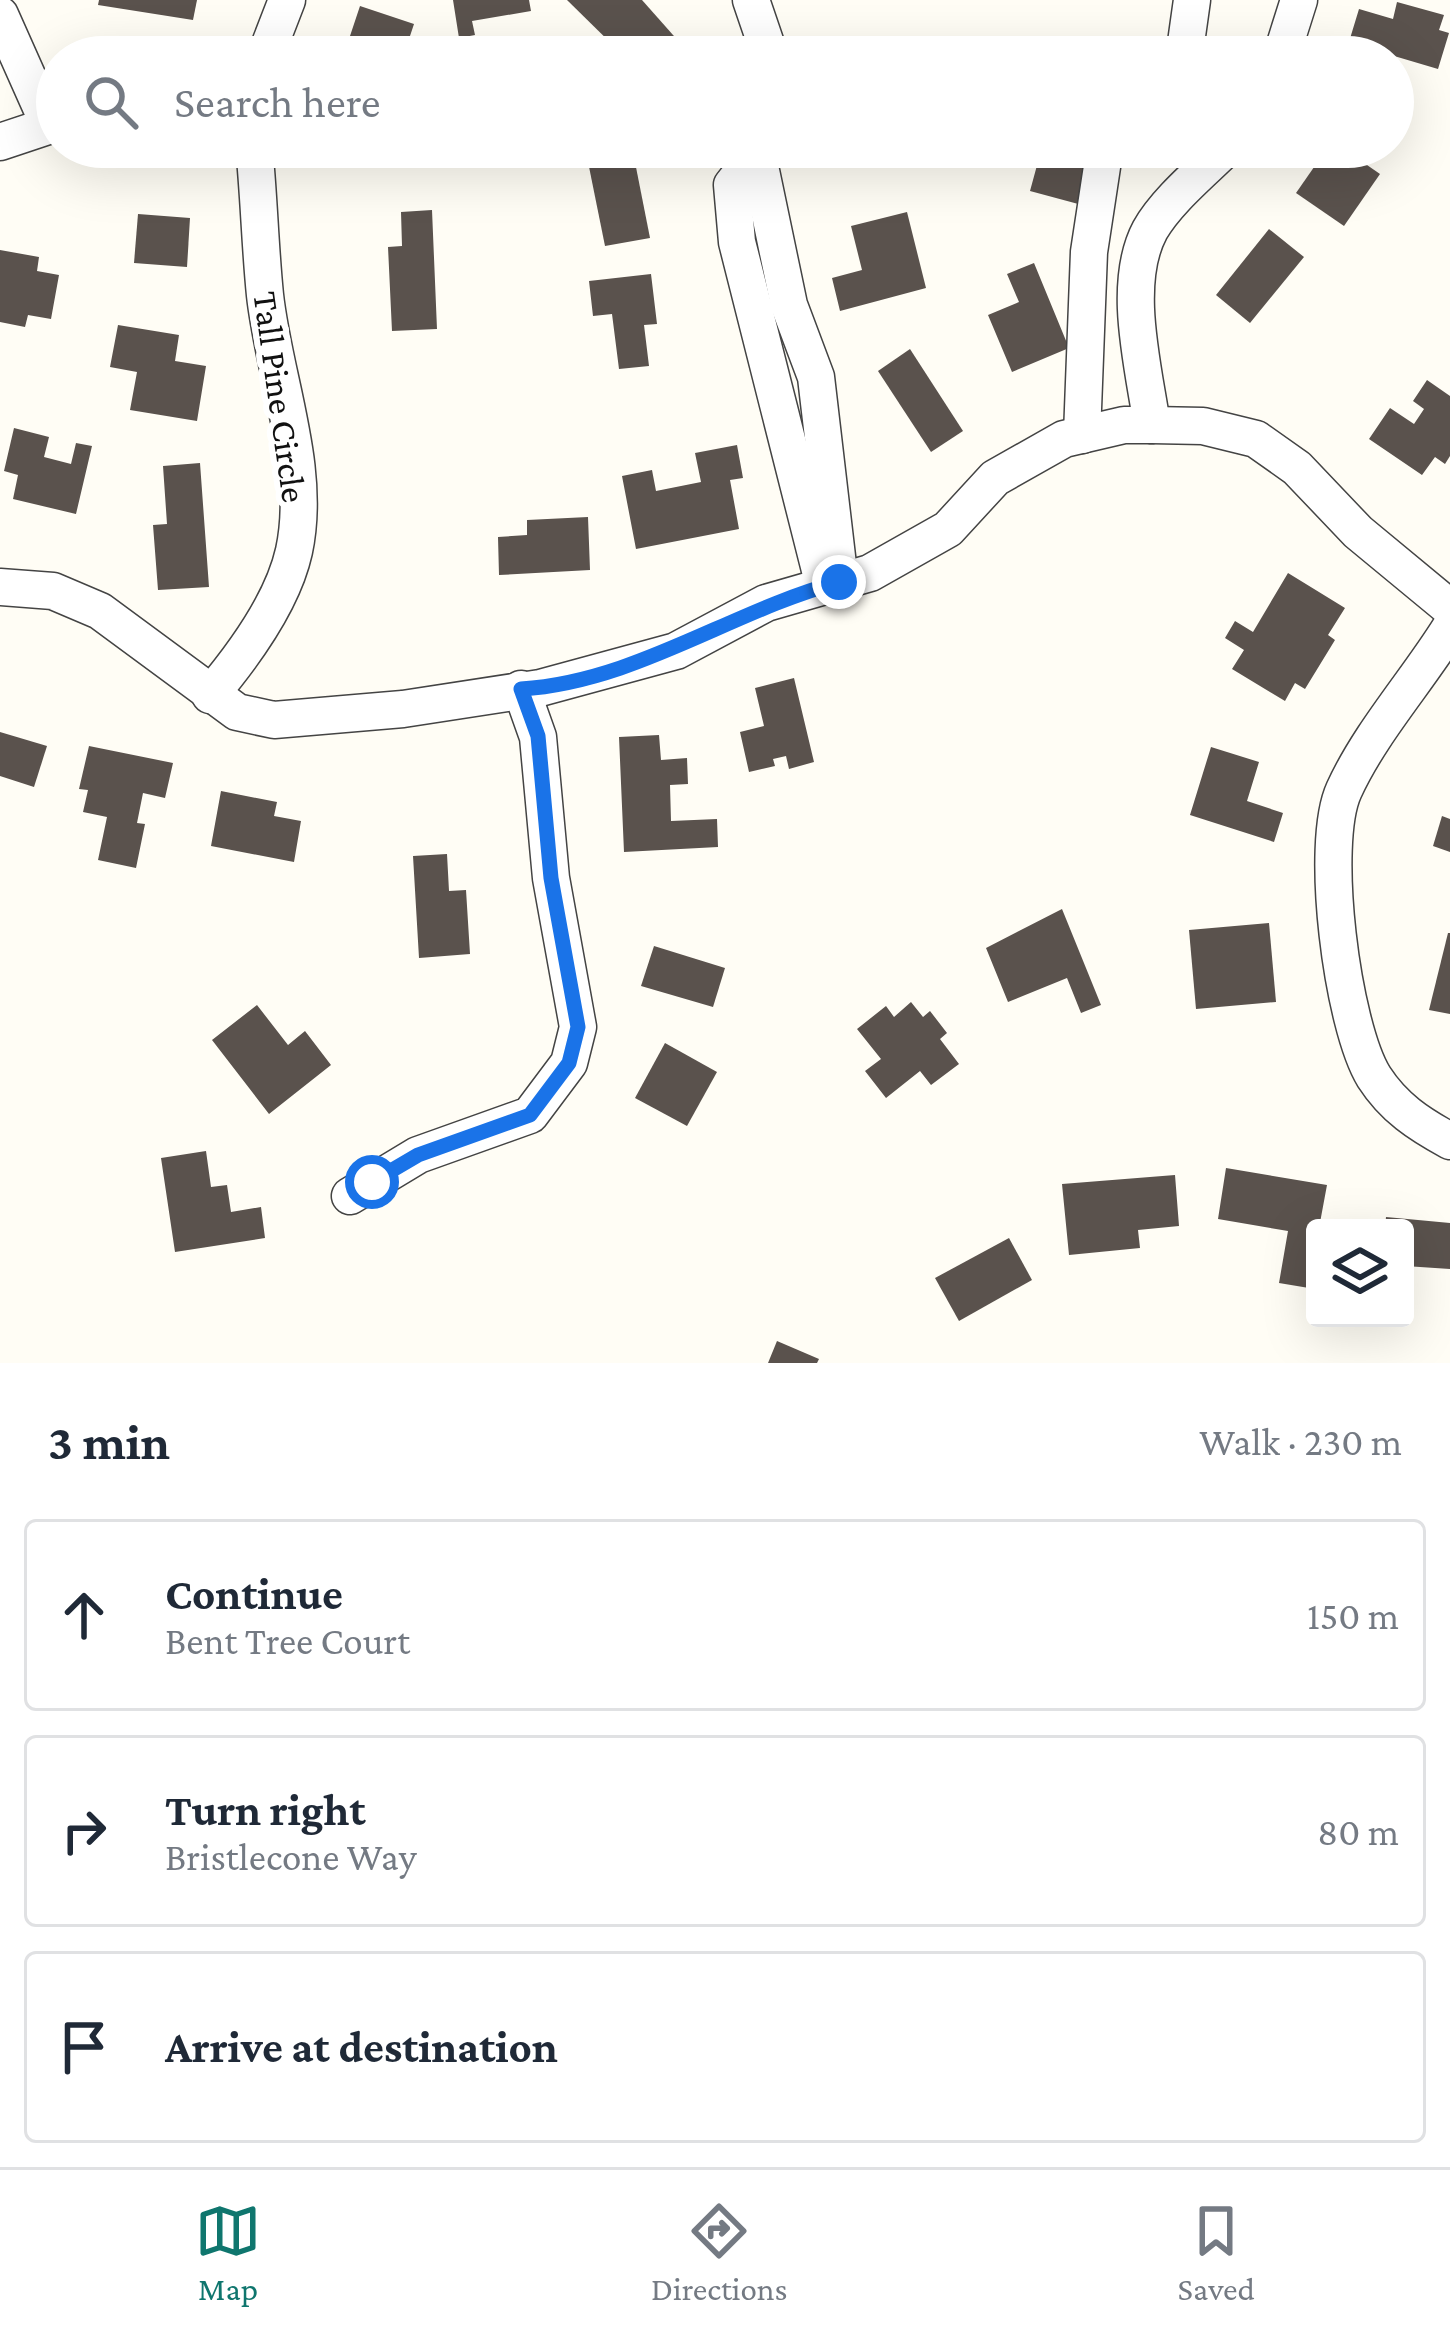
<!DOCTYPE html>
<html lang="en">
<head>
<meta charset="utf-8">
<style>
  :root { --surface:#fff; --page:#f6f6f7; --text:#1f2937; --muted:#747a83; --line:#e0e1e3; --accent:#0f766e }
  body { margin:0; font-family:"Crimson Pro",serif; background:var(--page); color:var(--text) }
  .controls { position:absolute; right:36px; bottom:36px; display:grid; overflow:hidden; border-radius:12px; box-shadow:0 12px 48px #0002 }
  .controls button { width:108px; height:108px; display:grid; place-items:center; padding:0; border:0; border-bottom:3px solid var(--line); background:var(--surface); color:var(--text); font:60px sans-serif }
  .stop { position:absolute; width:36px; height:36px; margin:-27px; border:9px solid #1a73e8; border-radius:50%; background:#fff }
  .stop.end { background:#1a73e8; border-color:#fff; box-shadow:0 3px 12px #0008 }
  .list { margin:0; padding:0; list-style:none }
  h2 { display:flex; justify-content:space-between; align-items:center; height:156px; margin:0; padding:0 48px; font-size:51px }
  h2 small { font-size:39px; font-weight:400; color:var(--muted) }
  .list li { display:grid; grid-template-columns:78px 1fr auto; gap:36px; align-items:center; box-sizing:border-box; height:192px; margin:0 24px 24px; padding:0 24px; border:3px solid var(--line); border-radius:12px }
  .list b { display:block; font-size:45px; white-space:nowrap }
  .list p { margin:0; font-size:39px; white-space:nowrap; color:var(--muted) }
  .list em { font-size:39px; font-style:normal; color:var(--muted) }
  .icon { flex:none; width:66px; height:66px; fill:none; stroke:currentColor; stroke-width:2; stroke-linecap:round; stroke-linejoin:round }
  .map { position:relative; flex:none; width:1450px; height:1363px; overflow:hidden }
  .search { position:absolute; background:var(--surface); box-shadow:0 12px 48px #0002; left:36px; right:36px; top:36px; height:132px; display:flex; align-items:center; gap:30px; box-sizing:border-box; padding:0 42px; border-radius:66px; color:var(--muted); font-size:45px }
  .sheet { height:804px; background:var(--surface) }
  nav { display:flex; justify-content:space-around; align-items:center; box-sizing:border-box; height:168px; border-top:3px solid var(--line); background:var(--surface); font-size:33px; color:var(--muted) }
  nav a { display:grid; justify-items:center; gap:6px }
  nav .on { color:var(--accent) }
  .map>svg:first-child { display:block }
  .building { fill:#5a524d }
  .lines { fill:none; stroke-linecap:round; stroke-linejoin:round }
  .minor-casing { stroke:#444; stroke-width:39 }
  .minor { stroke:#fff; stroke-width:36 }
  .route { stroke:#1a73e8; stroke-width:15 }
  .labels { text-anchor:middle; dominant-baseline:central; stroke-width:12; stroke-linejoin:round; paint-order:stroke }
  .street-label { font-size:36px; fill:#111; stroke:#fff }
</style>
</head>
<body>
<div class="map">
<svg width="1450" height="1363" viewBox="0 0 1450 1363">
  <rect width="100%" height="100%" fill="#fffdf5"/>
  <g class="building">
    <polygon points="99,0 197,0 193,20 98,5"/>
    <polygon points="453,0 529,0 531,11 472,21 475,35 459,38"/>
    <polygon points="567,0 642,0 689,53 625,57"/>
    <polygon points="1397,2 1444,15 1439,30 1449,33 1438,69 1384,53 1345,55 1359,9 1393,19"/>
    <polygon points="360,6 414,24 403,57 343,57"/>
    <polygon points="585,147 632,147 650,238 605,246"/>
    <polygon points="887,147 927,147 928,155 889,161"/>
    <polygon points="1042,147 1076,147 1123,159 1108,212 1030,191"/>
    <polygon points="1328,147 1341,147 1380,174 1344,226 1296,193"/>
    <polygon points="432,210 437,329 392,331 388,247 402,246 401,212"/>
    <polygon points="907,212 926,288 840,311 832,278 862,270 851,226"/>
    <polygon points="138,214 190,218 187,267 134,263"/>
    <polygon points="1269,229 1304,257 1250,323 1216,295"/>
    <polygon points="0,250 39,257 37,271 59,275 51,319 28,315 25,327 0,322"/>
    <polygon points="1034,263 1069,348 1012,372 988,315 1019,302 1007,274"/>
    <polygon points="651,274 657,324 644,325 649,366 619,369 612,314 593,316 589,281"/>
    <polygon points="118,325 179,335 175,361 206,366 197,421 130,410 137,372 110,367"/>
    <polygon points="910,349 963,431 931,452 878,371"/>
    <polygon points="1427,380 1450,396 1450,456 1445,464 1435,457 1422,475 1369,439 1390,408 1414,424 1424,409 1413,401"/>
    <polygon points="14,428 49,437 44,457 71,464 76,443 92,446 76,514 13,499 18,475 4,471"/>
    <polygon points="737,445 743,478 730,480 739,529 636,549 622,476 652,470 656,491 701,482 695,453"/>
    <polygon points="200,463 209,587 158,590 153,525 167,524 163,466"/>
    <polygon points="588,517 590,570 499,575 498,537 527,535 527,520"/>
    <polygon points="1288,573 1345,608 1328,635 1335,640 1305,689 1295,683 1285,701 1232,669 1244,650 1225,638 1235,621 1253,632"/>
    <polygon points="794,678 814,762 789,769 786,756 773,759 775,766 749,772 740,732 764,726 755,688"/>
    <polygon points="0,732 47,746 34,787 0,776"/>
    <polygon points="659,735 661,760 687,758 688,784 670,785 671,821 717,819 718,847 624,852 619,737"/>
    <polygon points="89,746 173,763 165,798 143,793 137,823 145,824 136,868 98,860 107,817 83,812 88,790 79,789"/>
    <polygon points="1211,747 1259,762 1247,801 1283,813 1274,842 1190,815"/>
    <polygon points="221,791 277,802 274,816 301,821 294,862 211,846"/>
    <polygon points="1442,816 1450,819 1450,852 1433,846"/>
    <polygon points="447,854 449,891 466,890 470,954 419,958 413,856"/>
    <polygon points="1062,909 1101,1005 1081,1013 1067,978 1008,1002 986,948"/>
    <polygon points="1269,923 1276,1002 1196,1009 1189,930"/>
    <polygon points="1448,933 1450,933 1450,1014 1429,1010"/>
    <polygon points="654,946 725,968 713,1007 641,986"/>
    <polygon points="911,1002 923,1017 930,1011 947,1033 940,1039 959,1064 931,1085 920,1071 886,1098 865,1071 881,1059 857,1029 886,1006 894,1017"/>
    <polygon points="257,1005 288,1045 305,1031 331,1065 269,1114 212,1040"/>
    <polygon points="665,1043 717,1072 687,1126 635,1098"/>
    <polygon points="206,1151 211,1187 227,1185 231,1212 261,1207 265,1238 175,1252 161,1158"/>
    <polygon points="1226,1168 1327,1185 1319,1228 1315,1228 1309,1288 1279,1283 1288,1231 1218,1219"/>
    <polygon points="1175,1175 1179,1226 1138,1230 1140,1248 1069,1255 1062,1184"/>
    <polygon points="1386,1217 1450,1223 1450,1269 1405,1266 1405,1228 1385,1228"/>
    <polygon points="1009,1238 1032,1280 959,1321 935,1278"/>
    <polygon points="777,1341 819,1359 817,1363 768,1363"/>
  </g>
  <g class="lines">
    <g class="minor-casing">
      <g id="minor">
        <polyline points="751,0 766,44 764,57"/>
        <polyline points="0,15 49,125"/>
        <polyline points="265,57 287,0"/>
        <polyline points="1184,57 1192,0"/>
        <polyline points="1281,57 1299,0"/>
        <polyline points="0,142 57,123"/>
        <polyline points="756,147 789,305 816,377 838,565"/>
        <polyline points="755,156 732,185 737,242 824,586"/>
        <path d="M1152,425C1144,369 1121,284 1150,230C1167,200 1203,171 1227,147"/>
        <polyline points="1082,435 1089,252 1105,147"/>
        <polyline points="0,587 53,591 100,611 237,712 274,720 403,709 540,688 676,651 766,603 870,573 948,529 995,478 1064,439 1124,425 1152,425 1203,426 1256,439 1297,468 1358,532 1450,608"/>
        <path d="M1450,628C1417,681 1370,733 1344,790C1319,844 1342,1025 1374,1077C1394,1108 1419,1124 1450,1141"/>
        <path d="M210,695C243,656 283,601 294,551C312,468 274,378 265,295C260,246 259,196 254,147"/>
        <polyline points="350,1196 418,1155 530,1115 569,1063 578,1027 551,878 538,737 521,689"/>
      </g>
    </g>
    <use href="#minor" class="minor"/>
  </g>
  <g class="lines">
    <path class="route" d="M372,1182L418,1155L530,1115L569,1063L578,1027L551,878L538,736L521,689C635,682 731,611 839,582"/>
  </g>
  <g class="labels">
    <g class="street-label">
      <text transform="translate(280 397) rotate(82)">Tall Pine Circle</text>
    </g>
  </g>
</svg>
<div class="controls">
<button><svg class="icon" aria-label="layers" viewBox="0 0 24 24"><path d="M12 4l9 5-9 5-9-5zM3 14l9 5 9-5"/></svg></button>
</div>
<div class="stop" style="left:372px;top:1182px"></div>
<div class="stop end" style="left:839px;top:582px"></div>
<div class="search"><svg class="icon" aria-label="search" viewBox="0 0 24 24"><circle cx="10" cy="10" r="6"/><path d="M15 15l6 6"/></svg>Search here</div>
</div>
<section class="sheet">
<h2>3 min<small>Walk · 230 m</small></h2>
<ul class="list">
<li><svg class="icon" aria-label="ahead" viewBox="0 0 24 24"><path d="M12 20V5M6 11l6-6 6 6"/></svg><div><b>Continue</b><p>Bent Tree Court</p></div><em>150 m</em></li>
<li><svg class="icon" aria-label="right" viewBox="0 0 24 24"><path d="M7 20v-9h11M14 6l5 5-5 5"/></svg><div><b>Turn right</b><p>Bristlecone Way</p></div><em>80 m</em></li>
<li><svg class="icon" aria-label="arrive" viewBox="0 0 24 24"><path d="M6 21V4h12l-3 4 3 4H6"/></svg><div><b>Arrive at destination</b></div></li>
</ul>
</section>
<nav>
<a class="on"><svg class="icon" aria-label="map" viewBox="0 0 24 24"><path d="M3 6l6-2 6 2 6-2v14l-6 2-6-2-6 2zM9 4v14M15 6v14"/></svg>Map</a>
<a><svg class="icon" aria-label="directions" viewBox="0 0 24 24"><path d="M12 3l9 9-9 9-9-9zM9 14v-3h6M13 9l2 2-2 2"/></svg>Directions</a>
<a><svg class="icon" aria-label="saved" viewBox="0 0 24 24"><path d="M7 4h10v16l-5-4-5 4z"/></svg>Saved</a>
</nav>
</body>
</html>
